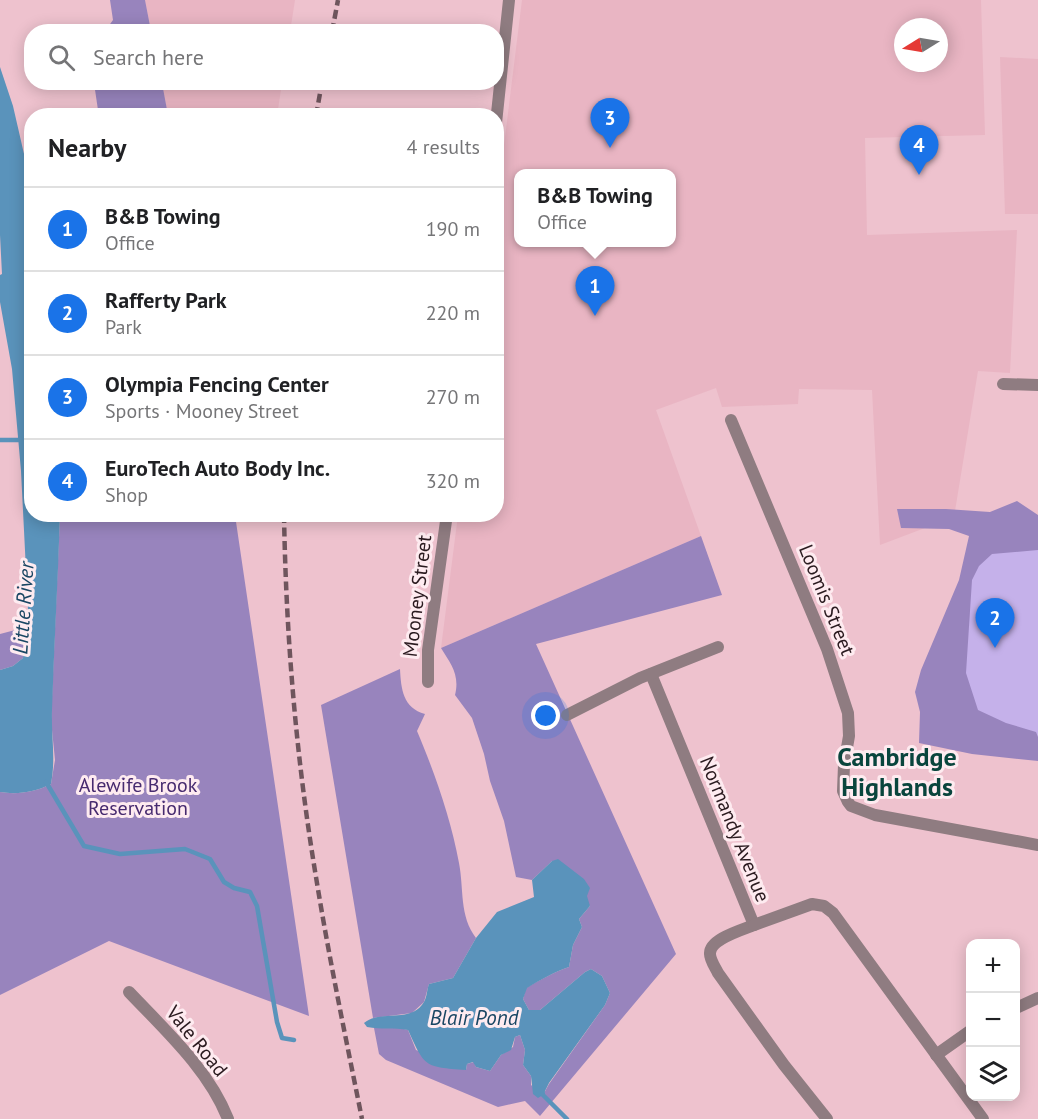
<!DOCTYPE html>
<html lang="en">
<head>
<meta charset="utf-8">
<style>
  :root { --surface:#fff; --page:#f6f6f6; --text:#202124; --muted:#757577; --line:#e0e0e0; --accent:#1a73e8 }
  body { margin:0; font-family:"PT Sans",sans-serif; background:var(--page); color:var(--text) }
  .controls { position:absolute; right:18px; bottom:18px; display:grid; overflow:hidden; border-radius:12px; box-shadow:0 3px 15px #0003 }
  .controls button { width:54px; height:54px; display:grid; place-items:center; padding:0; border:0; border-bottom:2px solid var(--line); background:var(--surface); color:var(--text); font:30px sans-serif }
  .compass { position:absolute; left:894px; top:18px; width:54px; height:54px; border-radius:50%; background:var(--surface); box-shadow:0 3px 15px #0003; rotate:259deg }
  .you { position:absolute; left:546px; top:716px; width:21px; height:21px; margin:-15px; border:4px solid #fff; border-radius:50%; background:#1a73e8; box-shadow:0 0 0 9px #1a73e833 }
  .badge { display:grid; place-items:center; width:39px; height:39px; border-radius:50%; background:var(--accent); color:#fff; font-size:20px; font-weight:700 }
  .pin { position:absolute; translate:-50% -50px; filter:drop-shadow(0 2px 3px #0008) }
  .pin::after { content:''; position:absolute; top:32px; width:21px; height:18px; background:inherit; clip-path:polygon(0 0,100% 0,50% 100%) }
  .popup { position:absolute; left:514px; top:169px; width:162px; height:78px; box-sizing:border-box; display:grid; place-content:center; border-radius:12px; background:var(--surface); filter:drop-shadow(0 2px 4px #0005); font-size:20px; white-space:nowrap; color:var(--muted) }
  .popup b { font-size:22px; color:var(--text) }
  .popup::after { content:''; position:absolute; left:50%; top:100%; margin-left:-12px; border:12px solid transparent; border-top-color:var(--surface) }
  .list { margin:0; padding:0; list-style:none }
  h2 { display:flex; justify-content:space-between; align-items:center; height:78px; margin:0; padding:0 24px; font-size:26px }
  h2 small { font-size:20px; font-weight:400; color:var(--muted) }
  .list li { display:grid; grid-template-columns:39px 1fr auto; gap:18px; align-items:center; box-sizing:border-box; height:84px; padding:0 24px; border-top:2px solid var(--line) }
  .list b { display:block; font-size:22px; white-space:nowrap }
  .list p { margin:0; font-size:20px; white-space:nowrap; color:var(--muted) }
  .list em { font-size:20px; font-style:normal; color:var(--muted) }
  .icon { flex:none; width:33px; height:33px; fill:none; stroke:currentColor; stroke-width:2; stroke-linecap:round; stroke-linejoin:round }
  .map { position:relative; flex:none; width:1038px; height:1119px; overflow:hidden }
  .search { position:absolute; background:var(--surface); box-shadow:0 3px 15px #0003; left:24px; top:24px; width:480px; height:66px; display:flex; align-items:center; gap:15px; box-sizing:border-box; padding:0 21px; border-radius:24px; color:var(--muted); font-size:22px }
  .panel { position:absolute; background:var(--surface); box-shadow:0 3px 15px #0003; left:24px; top:108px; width:480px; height:414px; border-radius:24px }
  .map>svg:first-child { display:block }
  .built { fill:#e9b5c3; fill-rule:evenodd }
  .green { fill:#c5b1ea }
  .forest { fill:#9884bd }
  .water { fill:#5a93bb }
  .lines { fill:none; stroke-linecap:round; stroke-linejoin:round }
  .stream { stroke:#5a93bb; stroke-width:4.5 }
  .minor { stroke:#8f7c81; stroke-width:12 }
  .rail { stroke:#6f555d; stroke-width:4.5; stroke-dasharray:9 4.5; stroke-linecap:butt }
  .labels { text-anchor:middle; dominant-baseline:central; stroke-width:6; stroke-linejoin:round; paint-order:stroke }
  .street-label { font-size:20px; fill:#2a1a1f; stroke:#feebf0 }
  .park-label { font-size:20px; fill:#472a6f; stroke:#feebf0 }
  .water-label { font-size:21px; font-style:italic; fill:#194663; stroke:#feebf0 }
  .district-label { font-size:26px; font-weight:bold; fill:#09453d; stroke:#feebf0 }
</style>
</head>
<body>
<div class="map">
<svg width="1038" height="1119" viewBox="0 0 1038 1119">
  <rect width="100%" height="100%" fill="#eec2ce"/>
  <g class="built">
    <polygon points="145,0 295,0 290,32 151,31"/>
    <path d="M522,0H981L985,135L865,138L867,235L1017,230L1010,373L978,371L954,517L880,545L872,390L799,389L798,404L722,407L716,388L656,410L701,536L441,648L458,515L496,514V210ZM903,27H939V63H903ZM518,174H672V242H518Z"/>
    <polygon points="1000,57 1038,59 1038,214 1005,214"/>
    <polygon points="162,83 282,83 277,116 168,115"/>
  </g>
  <polygon class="green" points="987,540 1038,550 1038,757 943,692 960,604"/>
  <g class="forest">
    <polygon points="110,0 145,0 151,31 105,31 113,20"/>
    <polygon points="94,83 162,83 168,115 80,115 98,110"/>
    <polygon points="1017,501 1038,515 1038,550 992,554 979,566 972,580 966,673 978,710 1006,723 1036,732 1038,737 1038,761 972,754 919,743 920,712 915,692 921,670 959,580 969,536 949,529 901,528 897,509 946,509 990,512"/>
    <path d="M60,515H235L309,1016L109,941L0,995V792C17,795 36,792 51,784L55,760L51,720Z"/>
    <path d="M701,536L722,595L536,644L676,954L540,1116L525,1101L498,1107L386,1060L379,1054L374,1028L396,1027L408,1030L416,1050L466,1070L467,1064L474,1062L476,1067L490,1071L501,1055L513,1047L515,1037L520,1035L525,1050L523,1065L531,1076V1085L543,1095L549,1084L605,1005L610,993L602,976L591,969L585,972L540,1010H529L523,999L526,988C540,980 554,972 569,967L573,945L582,927L579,919L590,906L552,861L532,880L516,877L504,821L490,781L484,754L472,718L455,695C460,675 451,664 441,648Z"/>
    <polygon points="19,629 25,643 23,658 13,666 0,670 0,634"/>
    <path d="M400,669C401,689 403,708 425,714L417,731C434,771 451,819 459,863C464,889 459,916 476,938L453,978L429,984L424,1002L412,1013L373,1018L321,705Z"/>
  </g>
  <g class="water">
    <path d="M0,67L13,106L27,167L31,176L32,514L60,515C58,580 54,645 52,710C51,736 56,758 51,784C36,792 17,795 0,792V670L13,666L23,658L25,643L19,629L28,610L21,471L12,369L0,302V275L2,274L0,235Z"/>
    <path d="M558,859L584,879L590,888L587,896L590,906L579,919L582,927L573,945L569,967C554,972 540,980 527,988L523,999L529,1010H540L585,972L591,969L602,976L610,993L605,1005L549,1083L543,1095L538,1098L533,1094L531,1076L523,1065L525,1050L520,1035L515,1037L511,1050L501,1055L490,1071L476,1067L473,1062L467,1064L466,1070C424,1067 425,1067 408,1030C394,1027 381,1030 367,1027L364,1023C381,1009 411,1024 424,1002C427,997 427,989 429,984L453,978L476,938L497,912L534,897L532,880L552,861Z"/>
  </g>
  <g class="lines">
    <g class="stream">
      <polyline points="0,440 18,440 32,434"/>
      <polyline points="46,782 84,846 120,854 185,849 210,859 224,882 234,888 250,892 257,906 277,1022 282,1038 294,1040"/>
      <polyline points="542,1089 543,1095 567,1119"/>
    </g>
    <g class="minor">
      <polyline points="496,123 509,0"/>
      <polyline points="1003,384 1038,385"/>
      <polyline points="731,420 827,649 848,713 849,736 844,765 843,791 848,802 851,806 875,815 1038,845"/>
      <path d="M651,674L754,925C742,930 709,939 710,954C710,960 715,967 718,973L784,1065L827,1119"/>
      <polyline points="428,682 428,650 447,514"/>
      <polyline points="567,715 640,678 718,647"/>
      <polyline points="754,925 812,904 824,906 833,913 983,1119"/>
      <path d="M129,992C165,1030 209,1070 228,1119"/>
      <polyline points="1016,1008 1038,998"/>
      <polyline points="936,1055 970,1031"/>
    </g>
    <g class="rail">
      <polyline points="332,32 338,0"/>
      <polyline points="316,116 322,82"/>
      <path d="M284,514C286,636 296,757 316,877C329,958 346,1039 362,1119"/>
    </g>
  </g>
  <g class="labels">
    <g class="street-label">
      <text transform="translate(417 596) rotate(-83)">Mooney Street</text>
      <text transform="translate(827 600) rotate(68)">Loomis Street</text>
      <text transform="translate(735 829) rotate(68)">Normandy Avenue</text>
      <text transform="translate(197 1041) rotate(51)">Vale Road</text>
    </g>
    <g class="park-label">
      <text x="138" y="785">Alewife Brook<tspan x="138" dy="23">Reservation</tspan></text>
    </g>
    <g class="water-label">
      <text transform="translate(23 608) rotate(-86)">Little River</text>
      <text x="474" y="1017">Blair Pond</text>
    </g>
    <g class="district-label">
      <text x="897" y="756">Cambridge<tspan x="897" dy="30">Highlands</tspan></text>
    </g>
  </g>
</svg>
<div class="controls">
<button>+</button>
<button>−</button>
<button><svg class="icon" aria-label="layers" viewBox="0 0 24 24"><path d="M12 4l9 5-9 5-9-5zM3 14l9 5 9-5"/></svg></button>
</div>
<svg class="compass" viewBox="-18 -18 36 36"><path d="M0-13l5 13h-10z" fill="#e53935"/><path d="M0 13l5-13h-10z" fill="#757577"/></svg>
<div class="you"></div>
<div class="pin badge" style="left:595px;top:316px">1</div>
<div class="popup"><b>B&amp;B Towing</b>Office</div>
<div class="pin badge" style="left:995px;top:648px">2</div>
<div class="pin badge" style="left:610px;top:148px">3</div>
<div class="pin badge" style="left:919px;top:175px">4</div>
<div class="search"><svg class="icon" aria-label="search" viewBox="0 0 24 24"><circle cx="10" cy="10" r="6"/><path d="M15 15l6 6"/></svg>Search here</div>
<section class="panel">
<h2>Nearby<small>4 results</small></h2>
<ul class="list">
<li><span class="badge">1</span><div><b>B&amp;B Towing</b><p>Office</p></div><em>190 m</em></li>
<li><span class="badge">2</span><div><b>Rafferty Park</b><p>Park</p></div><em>220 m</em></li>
<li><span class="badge">3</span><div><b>Olympia Fencing Center</b><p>Sports · Mooney Street</p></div><em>270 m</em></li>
<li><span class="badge">4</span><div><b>EuroTech Auto Body Inc.</b><p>Shop</p></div><em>320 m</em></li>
</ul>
</section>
</div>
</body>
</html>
